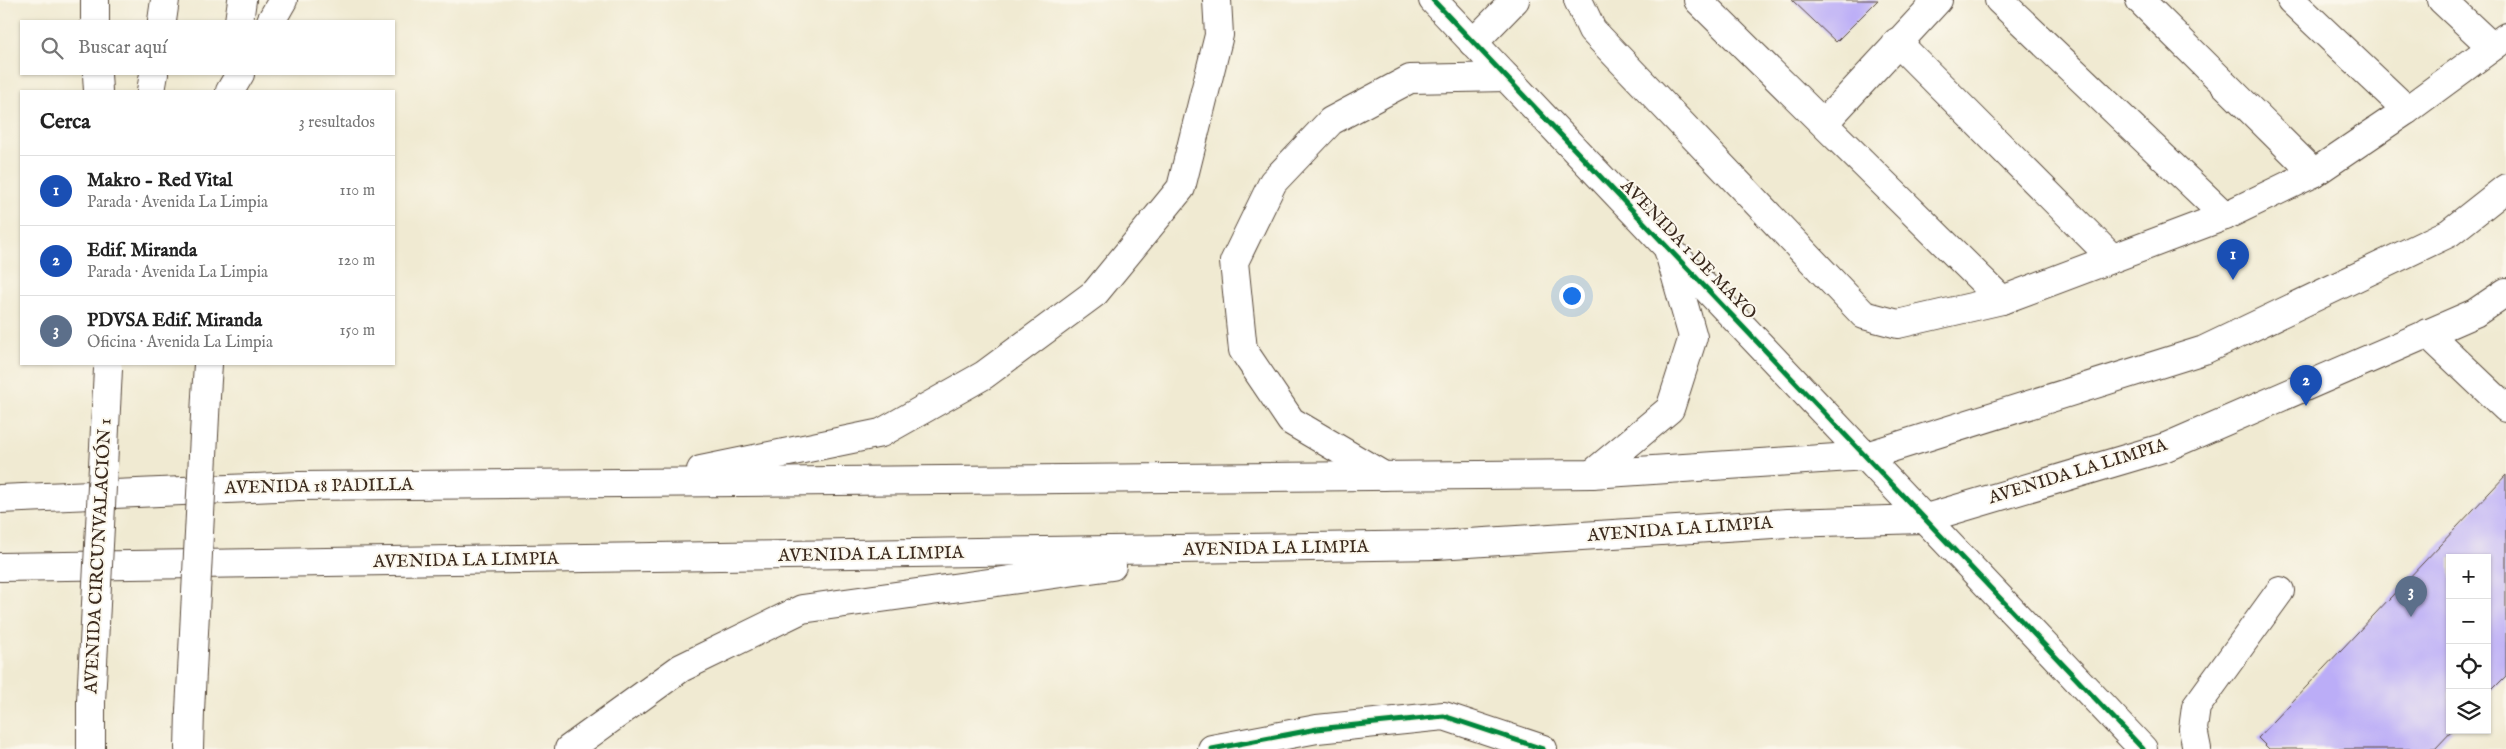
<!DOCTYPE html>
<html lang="es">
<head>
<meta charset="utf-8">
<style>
  :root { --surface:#fff; --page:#f6f6f6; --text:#222; --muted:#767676; --line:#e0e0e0; --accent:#c8321e }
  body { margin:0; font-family:"IM FELL English",serif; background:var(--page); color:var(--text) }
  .controls { position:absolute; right:15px; bottom:15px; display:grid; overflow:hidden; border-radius:0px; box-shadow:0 1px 4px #0004 }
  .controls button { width:45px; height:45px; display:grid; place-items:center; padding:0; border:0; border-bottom:1px solid var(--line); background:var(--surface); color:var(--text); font:25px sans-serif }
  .you { position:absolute; left:1571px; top:295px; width:18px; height:18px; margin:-12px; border:4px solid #fff; border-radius:50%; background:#1a73e8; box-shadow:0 0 0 8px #1a73e833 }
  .badge { display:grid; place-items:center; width:32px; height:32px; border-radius:50%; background:var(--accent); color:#fff; font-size:16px; font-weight:700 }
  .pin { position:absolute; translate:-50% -41px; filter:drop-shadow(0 1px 2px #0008) }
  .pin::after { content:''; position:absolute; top:26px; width:18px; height:15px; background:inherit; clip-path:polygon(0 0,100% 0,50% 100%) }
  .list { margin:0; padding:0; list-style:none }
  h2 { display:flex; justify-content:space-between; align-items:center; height:65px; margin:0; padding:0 20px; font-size:21px }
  h2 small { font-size:16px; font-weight:400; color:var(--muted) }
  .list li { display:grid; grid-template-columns:32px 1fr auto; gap:15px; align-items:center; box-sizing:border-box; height:70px; padding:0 20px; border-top:1px solid var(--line) }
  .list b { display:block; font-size:19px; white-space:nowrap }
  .list p { margin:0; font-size:16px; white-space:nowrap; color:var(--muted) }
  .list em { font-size:16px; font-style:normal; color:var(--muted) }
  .icon { flex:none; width:28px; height:28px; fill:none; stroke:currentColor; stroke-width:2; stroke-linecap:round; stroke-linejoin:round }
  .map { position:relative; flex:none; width:2506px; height:749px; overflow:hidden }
  .search { position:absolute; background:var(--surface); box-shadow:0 1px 4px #0004; left:20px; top:20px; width:375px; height:55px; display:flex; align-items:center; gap:12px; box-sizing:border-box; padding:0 18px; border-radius:0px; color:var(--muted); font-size:19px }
  .panel { position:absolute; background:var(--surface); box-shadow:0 1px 4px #0004; left:20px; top:90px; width:375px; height:275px; border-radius:0px }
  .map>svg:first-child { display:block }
  .building { fill:#bbadf7 }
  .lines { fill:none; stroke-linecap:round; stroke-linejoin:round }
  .minor-casing { stroke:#564739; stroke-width:30 }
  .major-casing { stroke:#564739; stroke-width:30 }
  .minor { stroke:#fff; stroke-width:28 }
  .major { stroke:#fff; stroke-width:28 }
  .major-bridge-casing { stroke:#564739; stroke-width:30; stroke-linecap:butt }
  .major-bridge { stroke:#fff; stroke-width:28 }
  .cycleway-casing { stroke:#fbf7ec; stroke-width:8 }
  .cycleway { stroke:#00873e; stroke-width:5 }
  .labels { text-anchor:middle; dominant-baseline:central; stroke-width:4; stroke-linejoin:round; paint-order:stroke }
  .street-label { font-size:18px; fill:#3b2a1e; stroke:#fbf7ec }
</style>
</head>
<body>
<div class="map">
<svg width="2506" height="749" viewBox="0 0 2506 749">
  <rect width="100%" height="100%" fill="#fbf7ec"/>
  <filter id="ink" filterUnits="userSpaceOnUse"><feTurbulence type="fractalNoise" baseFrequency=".02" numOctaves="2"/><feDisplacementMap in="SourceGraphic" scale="10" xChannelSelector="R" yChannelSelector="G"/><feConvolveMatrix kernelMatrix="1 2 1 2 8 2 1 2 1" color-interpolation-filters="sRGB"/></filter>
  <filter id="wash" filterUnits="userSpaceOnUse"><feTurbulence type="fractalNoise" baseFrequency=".0096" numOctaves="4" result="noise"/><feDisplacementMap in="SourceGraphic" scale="20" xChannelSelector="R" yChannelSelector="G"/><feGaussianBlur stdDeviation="1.12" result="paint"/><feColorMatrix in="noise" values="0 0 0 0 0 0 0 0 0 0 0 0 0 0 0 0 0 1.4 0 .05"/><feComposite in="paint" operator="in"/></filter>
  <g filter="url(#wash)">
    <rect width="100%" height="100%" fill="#f0ead2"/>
    <g id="blocks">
      <g class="building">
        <polygon points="1792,0 1878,0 1836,42"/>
        <polygon points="2506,475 2506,676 2487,695 2487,558 2450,558 2450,730 2453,730 2435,749 2269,749 2258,738"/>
      </g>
    </g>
  </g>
  <g filter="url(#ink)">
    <use href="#blocks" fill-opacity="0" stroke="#564739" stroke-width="1"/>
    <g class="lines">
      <g class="minor-casing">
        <g id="minor">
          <polyline points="1433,0 2143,749"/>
          <polyline points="1578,0 1592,30 1864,315 1898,324 2002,300 2225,216 2314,173 2407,110 2506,37"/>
          <polyline points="1698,0 2002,300"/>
          <polyline points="1999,0 2225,216"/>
          <polyline points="2140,0 2314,173"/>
          <polyline points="2291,0 2407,110"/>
          <polyline points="2442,0 2492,47"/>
          <polyline points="1897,42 2112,258"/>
          <polyline points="1473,43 1515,0"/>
          <polyline points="1824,123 1938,0"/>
          <polyline points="2427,333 2506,408"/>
          <polyline points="1212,749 1317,729 1444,716 1543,749"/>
          <polyline points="2197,749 2193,729 2196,707 2280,591"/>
        </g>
      </g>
      <g class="major-casing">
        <g id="major">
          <polyline points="95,0 95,21"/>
          <polyline points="162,21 165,0"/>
          <polyline points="239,21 242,0"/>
          <polyline points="271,21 283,0"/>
          <polyline points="97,74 98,91"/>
          <polyline points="151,91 154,74"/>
          <polyline points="230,91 240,74"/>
          <polyline points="206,396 208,364"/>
          <polyline points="701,470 881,433 984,375 1095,293 1181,188 1219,35 1217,0"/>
          <polyline points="1592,474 1670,409 1693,337 1668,249"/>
          <polyline points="1384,476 1291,421 1243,350 1234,262 1273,182 1331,121 1410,79 1506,77"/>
          <polyline points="0,499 299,486 1592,474 1866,456 2204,350 2449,233 2506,188"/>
          <polyline points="0,567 1437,545 1788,523 1923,519 2166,447 2475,313 2506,292"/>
          <polyline points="91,749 91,702"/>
          <polyline points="189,749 190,711"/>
          <polyline points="569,749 681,668 802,609 1112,566"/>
        </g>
      </g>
      <use href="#minor" class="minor"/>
      <use href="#major" class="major"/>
      <g class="major-bridge-casing">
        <g id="major-bridge">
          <polyline points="91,702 108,369"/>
          <polyline points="190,711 206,396"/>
        </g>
      </g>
      <use href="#major-bridge" class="major-bridge"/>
      <g class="cycleway-casing">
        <g id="cycleway">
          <polyline points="1433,0 2143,749"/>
          <polyline points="1212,749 1317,729 1444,716 1543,749"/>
        </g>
      </g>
      <use href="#cycleway" class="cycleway"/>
    </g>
  </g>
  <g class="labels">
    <g class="street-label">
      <text transform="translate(1688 250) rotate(46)">AVENIDA 1 DE MAYO</text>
      <text transform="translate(2078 472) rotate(-17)">AVENIDA LA LIMPIA</text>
      <text transform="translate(319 487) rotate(-1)">AVENIDA 18 PADILLA</text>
      <text transform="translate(1680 530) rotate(-4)">AVENIDA LA LIMPIA</text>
      <text transform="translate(1276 549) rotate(-1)">AVENIDA LA LIMPIA</text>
      <text transform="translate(871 555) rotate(-1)">AVENIDA LA LIMPIA</text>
      <text transform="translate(99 556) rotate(-87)">AVENIDA CIRCUNVALACIÓN 1</text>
      <text transform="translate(466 561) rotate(-1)">AVENIDA LA LIMPIA</text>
    </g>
  </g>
</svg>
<div class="controls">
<button>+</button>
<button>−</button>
<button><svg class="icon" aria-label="locate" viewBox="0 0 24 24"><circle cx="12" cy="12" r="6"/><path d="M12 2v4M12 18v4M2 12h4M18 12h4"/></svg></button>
<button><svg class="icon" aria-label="layers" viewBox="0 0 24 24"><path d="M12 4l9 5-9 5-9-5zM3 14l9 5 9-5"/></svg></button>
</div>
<div class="you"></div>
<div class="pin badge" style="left:2233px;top:280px;background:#1a4fb4">1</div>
<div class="pin badge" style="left:2306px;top:406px;background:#1a4fb4">2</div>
<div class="pin badge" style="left:2411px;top:617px;background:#5c6f8a">3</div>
<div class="search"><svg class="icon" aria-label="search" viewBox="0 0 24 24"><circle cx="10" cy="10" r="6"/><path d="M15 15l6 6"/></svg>Buscar aquí</div>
<section class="panel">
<h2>Cerca<small>3 resultados</small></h2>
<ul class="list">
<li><span class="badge" style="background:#1a4fb4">1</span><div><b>Makro - Red Vital</b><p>Parada · Avenida La Limpia</p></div><em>110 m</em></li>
<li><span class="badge" style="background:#1a4fb4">2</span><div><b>Edif. Miranda</b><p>Parada · Avenida La Limpia</p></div><em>120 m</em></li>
<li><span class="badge" style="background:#5c6f8a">3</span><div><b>PDVSA Edif. Miranda</b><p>Oficina · Avenida La Limpia</p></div><em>150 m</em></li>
</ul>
</section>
</div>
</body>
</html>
